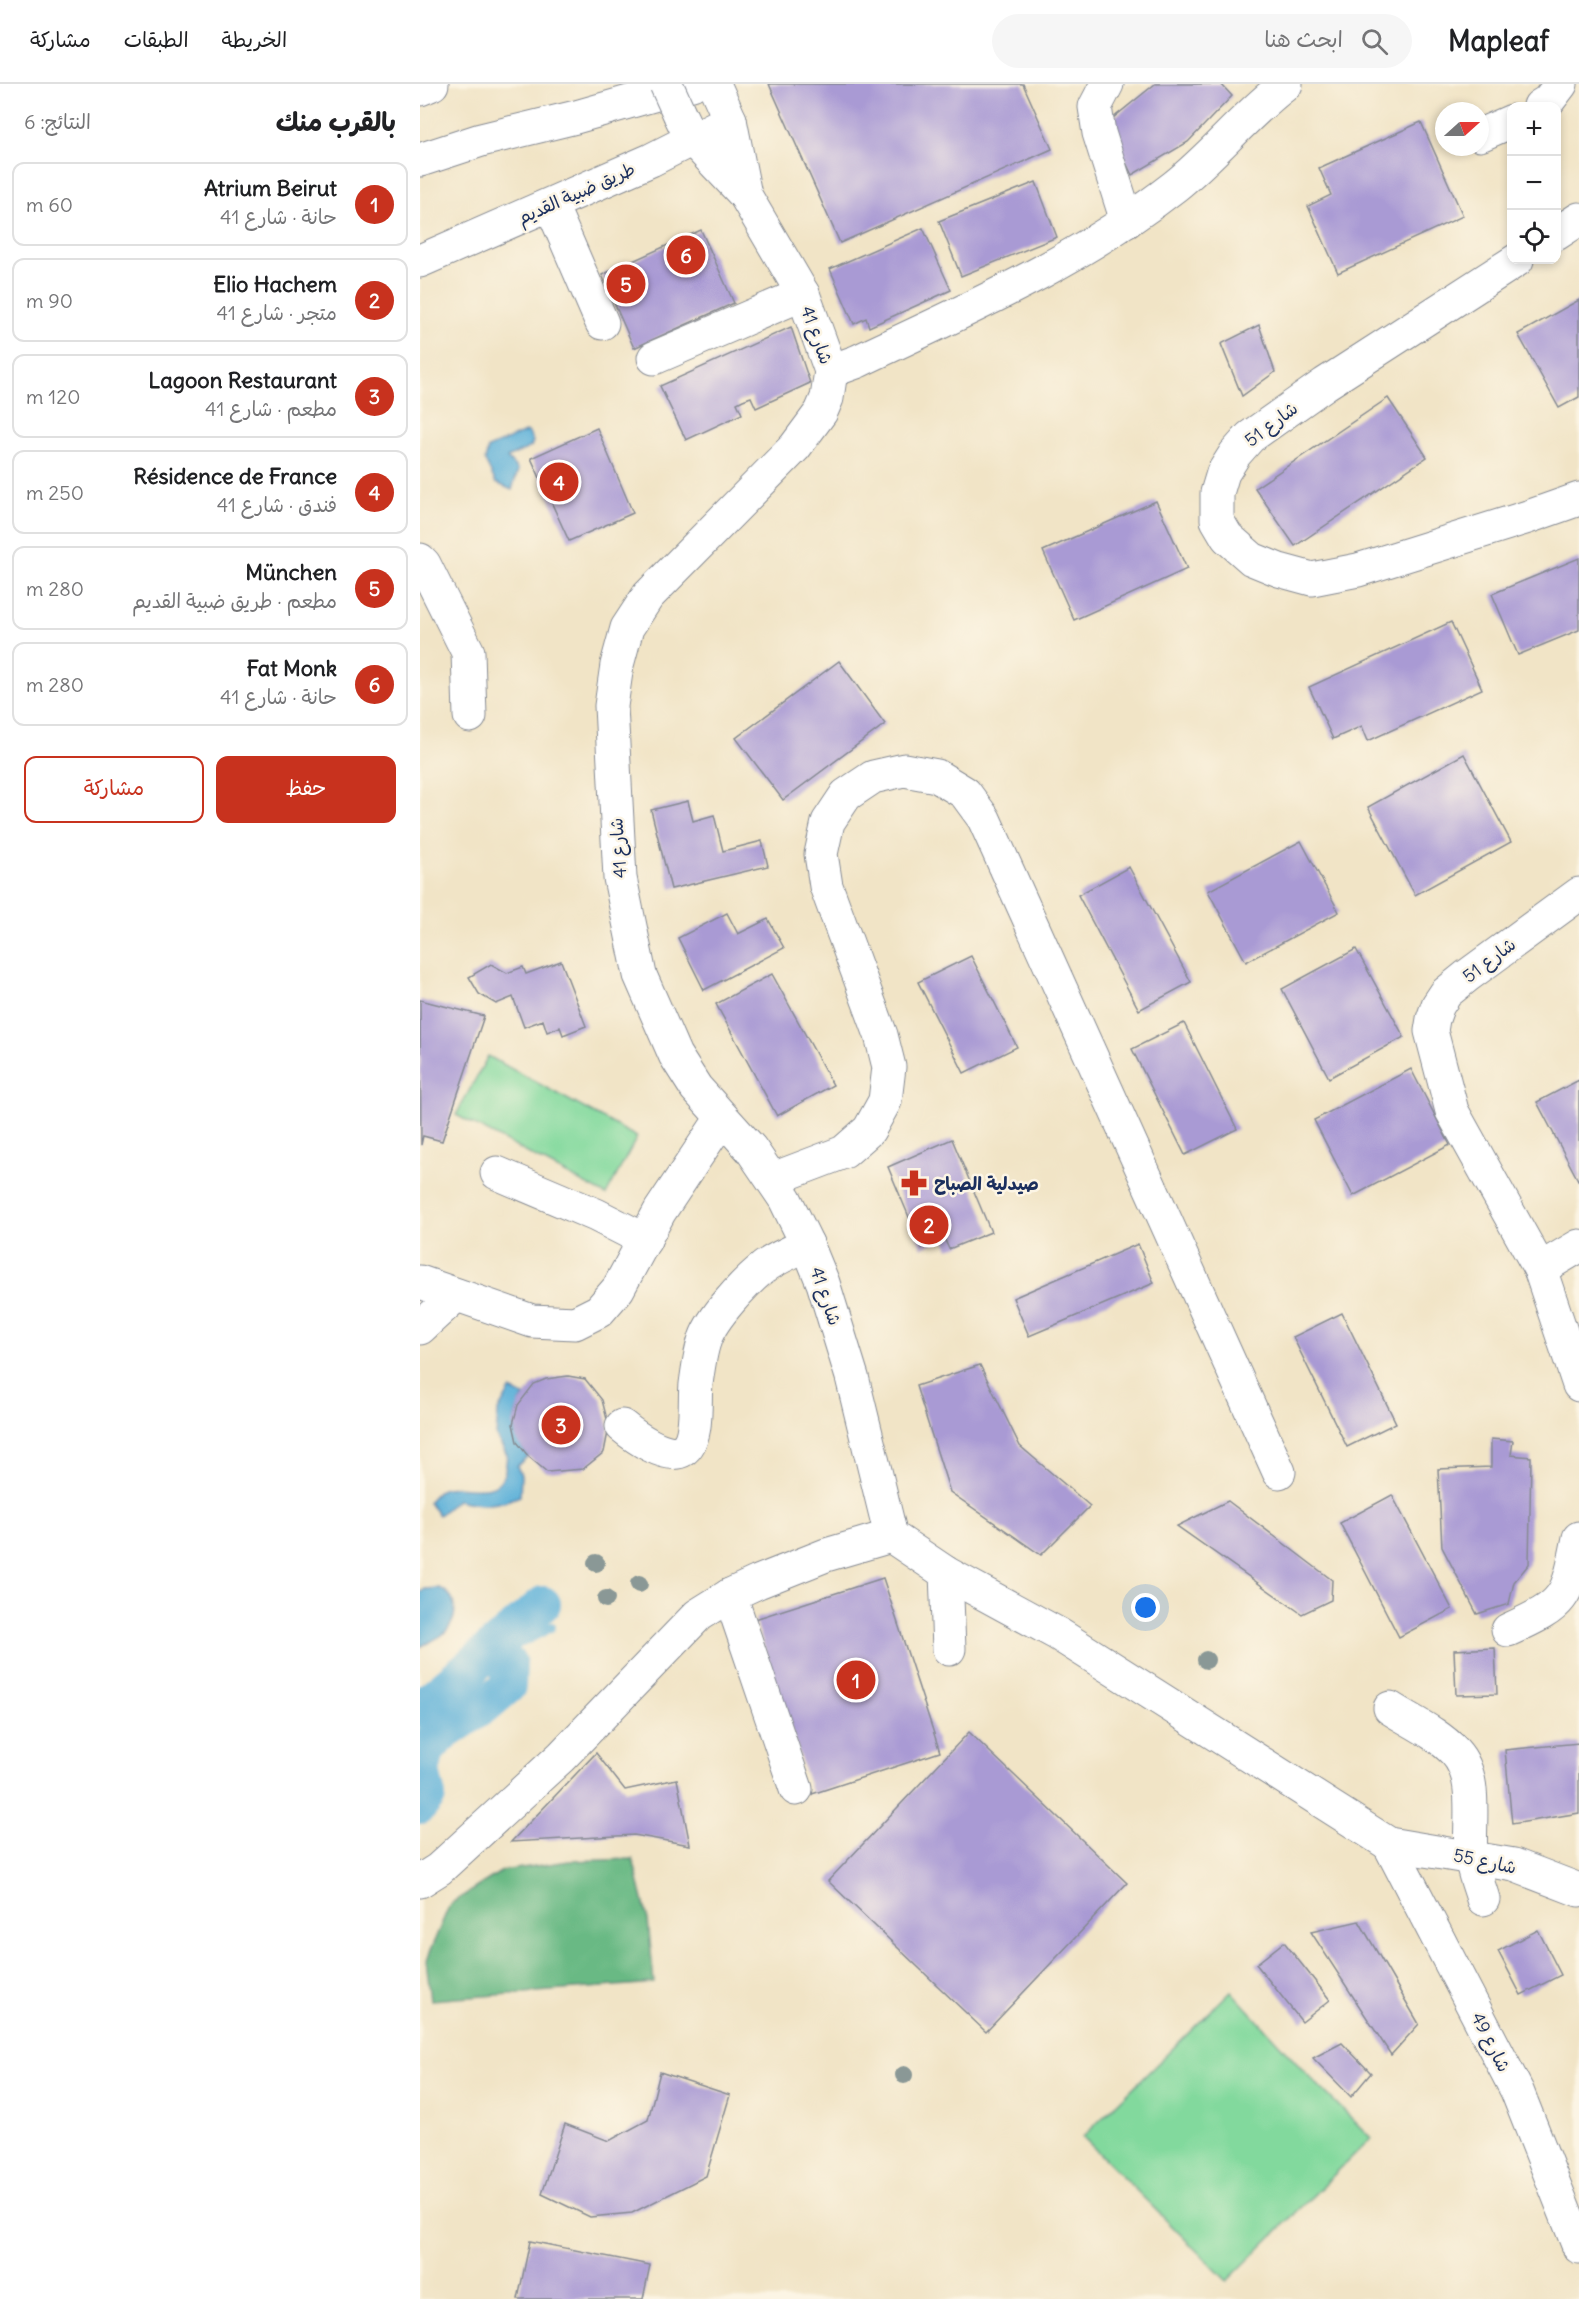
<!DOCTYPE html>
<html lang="ar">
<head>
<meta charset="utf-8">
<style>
  :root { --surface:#fff; --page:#f6f6f6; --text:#202124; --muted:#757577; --line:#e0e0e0; --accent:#c8321e }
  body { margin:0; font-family:Delius,"Playpen Sans Arabic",sans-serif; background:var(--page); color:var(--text); direction:rtl }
  .controls { position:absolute; right:18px; top:18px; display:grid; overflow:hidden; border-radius:12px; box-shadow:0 3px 9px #0003 }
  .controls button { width:54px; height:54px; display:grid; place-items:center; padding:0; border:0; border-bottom:2px solid var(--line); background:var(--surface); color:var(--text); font:30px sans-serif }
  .compass { position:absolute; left:1015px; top:18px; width:54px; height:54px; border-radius:50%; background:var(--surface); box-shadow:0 3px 9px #0003; rotate:69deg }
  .you { position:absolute; left:726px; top:1524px; width:21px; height:21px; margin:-15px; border:4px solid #fff; border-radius:50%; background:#1a73e8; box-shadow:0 0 0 9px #1a73e833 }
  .badge { display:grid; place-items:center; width:39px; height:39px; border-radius:50%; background:var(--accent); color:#fff; font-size:20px; font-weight:700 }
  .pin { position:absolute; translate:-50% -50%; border:3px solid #fff; box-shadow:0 2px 6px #0006 }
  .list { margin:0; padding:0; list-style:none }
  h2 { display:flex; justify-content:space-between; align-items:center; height:78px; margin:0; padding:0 24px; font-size:26px }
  h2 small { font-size:20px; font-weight:400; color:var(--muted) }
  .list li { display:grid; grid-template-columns:39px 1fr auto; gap:18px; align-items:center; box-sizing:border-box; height:84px; margin:0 12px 12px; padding:0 12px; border:2px solid var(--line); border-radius:12px }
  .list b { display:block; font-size:22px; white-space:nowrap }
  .list p { margin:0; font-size:20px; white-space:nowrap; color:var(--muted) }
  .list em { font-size:20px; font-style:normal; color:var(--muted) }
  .actions { display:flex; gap:12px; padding:18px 24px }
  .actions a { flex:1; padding:14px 0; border:2px solid var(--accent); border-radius:12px; text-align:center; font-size:21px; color:var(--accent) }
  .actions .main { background:var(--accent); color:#fff }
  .icon { flex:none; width:33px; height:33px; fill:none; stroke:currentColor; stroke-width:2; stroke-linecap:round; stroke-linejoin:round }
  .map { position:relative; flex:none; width:1159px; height:2215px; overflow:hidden; direction:ltr }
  header { display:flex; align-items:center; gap:36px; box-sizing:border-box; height:84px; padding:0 30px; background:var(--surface); border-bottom:2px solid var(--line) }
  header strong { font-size:28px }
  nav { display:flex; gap:33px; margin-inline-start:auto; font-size:21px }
  .search { width:420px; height:54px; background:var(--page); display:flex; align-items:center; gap:15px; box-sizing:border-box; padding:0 21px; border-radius:33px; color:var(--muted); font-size:22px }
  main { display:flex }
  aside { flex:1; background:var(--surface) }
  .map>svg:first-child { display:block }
  .green { fill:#82d99d; stroke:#4e847e; stroke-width:1.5 }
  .forest { fill:#69b984; stroke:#427471; stroke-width:1.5 }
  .water { fill:#5db1d9; stroke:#3c709c; stroke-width:1.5 }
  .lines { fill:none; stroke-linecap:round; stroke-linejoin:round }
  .stream { stroke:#5db1d9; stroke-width:10 }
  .canal { stroke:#5db1d9; stroke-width:36 }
  .building { fill:#a99ad4 }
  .minor-casing { stroke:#868a92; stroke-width:35 }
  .highway-casing { stroke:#868a92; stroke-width:35 }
  .minor { stroke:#fff; stroke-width:33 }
  .highway { stroke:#fff; stroke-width:33 }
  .minor-bridge-casing { stroke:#868a92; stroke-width:35; stroke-linecap:butt }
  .minor-bridge { stroke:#fff; stroke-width:33 }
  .tree { fill:#8a9896 }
  .labels { text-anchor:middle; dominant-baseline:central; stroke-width:5; stroke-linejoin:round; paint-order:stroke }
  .street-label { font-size:18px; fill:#1b2f5e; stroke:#fcf5e5 }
  .poi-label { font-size:18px; font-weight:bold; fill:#1b2f5e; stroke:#fcf5e5; text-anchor:start }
</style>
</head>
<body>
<header>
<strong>Mapleaf</strong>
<div class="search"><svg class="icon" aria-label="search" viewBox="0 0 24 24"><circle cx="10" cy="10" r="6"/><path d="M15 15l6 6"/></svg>ابحث هنا</div>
<nav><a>الخريطة</a><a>الطبقات</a><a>مشاركة</a></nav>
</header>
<main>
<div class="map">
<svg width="1159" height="2215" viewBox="0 0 1159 2215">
  <rect width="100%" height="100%" fill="#fcf5e5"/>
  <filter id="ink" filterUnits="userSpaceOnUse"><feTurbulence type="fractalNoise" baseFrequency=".0167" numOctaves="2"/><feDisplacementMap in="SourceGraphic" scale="12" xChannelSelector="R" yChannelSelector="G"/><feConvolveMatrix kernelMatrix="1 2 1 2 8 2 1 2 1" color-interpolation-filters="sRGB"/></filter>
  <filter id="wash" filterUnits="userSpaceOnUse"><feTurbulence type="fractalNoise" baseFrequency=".008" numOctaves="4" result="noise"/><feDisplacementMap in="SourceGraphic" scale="24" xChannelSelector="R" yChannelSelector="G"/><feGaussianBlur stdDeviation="1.35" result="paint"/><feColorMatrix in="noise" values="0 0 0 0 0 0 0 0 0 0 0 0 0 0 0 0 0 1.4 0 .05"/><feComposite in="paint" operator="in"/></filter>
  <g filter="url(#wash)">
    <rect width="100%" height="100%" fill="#f1e4c6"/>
    <g class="green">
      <polygon points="68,972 217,1053 186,1111 36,1031"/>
      <polygon points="811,1907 881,1984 951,2054 807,2197 663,2053"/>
    </g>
    <polygon class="forest" points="213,1775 228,1836 234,1899 11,1916 6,1876 30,1820 82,1787 149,1777"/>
    <g class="water">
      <polygon points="105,348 108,348 113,357 111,363 87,374 98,386 92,406 76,399 65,377 68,364"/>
      <path d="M90,1306L104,1312C90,1335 91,1351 108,1372L97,1382L101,1391L100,1412C76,1422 63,1422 37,1416L19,1431L8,1418C12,1414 17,1407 22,1405C41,1398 74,1415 84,1391C86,1385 86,1377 87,1371L76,1352L78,1327Z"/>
      <path d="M19,1504C40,1512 39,1537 22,1551C15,1556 7,1559 0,1563V1509L5,1505Z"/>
    </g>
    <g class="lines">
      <g class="stream">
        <polyline points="102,1558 131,1543"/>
        <path d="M0,1638C8,1632 18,1630 27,1627C45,1619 54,1604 65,1589"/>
        <polyline points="0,1651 13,1635 25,1617 41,1601 78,1582 89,1572 103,1552 122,1533"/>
      </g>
      <g class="canal">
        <polyline points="0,1624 123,1520"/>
        <polyline points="0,1722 8,1712 2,1688 7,1666 23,1650 67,1620 88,1602 89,1580"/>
      </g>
    </g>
    <g id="blocks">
      <g class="building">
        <polygon points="349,0 603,0 632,65 420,159"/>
        <polygon points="735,0 801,0 812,12 768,58 712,91 687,39"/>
        <polygon points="1001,38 1043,132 918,189 888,122 911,111 899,84"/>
        <polygon points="616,98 637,153 541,192 519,137"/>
        <polygon points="503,144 531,206 449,243 446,234 434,240 410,185"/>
        <polygon points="281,146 314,219 214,264 182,191"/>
        <polygon points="1159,216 1159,313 1139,324 1098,250"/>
        <polygon points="839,241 855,288 822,312 801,260"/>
        <polygon points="371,243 390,299 336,324 331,313 323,316 317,319 322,330 266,356 240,302"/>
        <polygon points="968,314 1007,373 875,462 835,404"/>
        <polygon points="177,344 213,429 149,457 111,374"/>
        <polygon points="736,417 767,485 654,536 623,467"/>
        <polygon points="1159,474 1159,546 1098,571 1072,510"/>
        <polygon points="1031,538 1062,605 948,657 942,642 913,655 889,603"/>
        <polygon points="419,577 465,640 363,716 316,654"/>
        <polygon points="1044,670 1091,758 995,811 948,723"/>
        <polygon points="268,717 273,737 294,731 303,767 342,757 348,782 251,805 231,726"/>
        <polygon points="881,757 919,828 826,878 788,807"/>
        <polygon points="709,783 771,898 719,926 658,811"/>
        <polygon points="307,829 318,850 348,835 364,864 284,906 258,854"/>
        <polygon points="936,865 984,953 909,994 862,905"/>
        <polygon points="551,872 597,963 544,989 498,898"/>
        <polygon points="141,877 166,942 143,951 140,943 127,948 123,936 104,943 93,913 76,920 59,910 49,893 71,880 87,889 103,883 106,890"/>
        <polygon points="352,890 413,1001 357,1032 296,920"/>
        <polygon points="0,916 64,932 22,1057 3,1052 1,1061"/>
        <polygon points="764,939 817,1045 765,1071 712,965"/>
        <polygon points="991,985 1030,1061 933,1112 894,1036"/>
        <polygon points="1159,996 1159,1098 1117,1018"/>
        <polygon points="532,1055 571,1148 529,1165 524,1154 502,1164 468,1083"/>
        <polygon points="718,1160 734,1199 609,1252 593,1214"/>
        <polygon points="922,1229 976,1339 927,1363 873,1253"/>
        <polygon points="560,1281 600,1362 670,1422 621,1471 530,1408 496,1302"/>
        <polygon points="148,1292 165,1295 182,1316 189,1343 184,1368 163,1385 127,1388 108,1372 97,1358 93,1340 98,1321 114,1300 126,1295"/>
        <polygon points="1071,1355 1093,1357 1091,1371 1111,1373 1109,1480 1094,1498 1089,1520 1057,1530 1022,1463 1018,1385 1071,1383"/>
        <polygon points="972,1411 1032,1525 979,1553 920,1439"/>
        <polygon points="808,1417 912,1496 911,1516 882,1530 757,1442"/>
        <polygon points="463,1494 520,1668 392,1710 335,1535"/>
        <polygon points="1075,1564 1077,1610 1036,1611 1034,1566"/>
        <polygon points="549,1648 707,1799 566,1948 408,1797"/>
        <polygon points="1159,1659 1159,1729 1092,1740 1085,1666"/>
        <polygon points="176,1669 205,1706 257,1695 270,1761 214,1751 91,1758"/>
        <polygon points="939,1837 999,1940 971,1971 891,1848"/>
        <polygon points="1118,1846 1141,1891 1101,1911 1078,1867"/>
        <polygon points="864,1858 910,1916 882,1938 836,1880"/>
        <polygon points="922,1959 951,1989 931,2013 893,1974"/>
        <polygon points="240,1988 310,2011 286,2092 212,2129 170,2133 122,2110 145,2040 189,2057 228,2036"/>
        <polygon points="110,2157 230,2181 223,2215 98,2215"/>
      </g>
    </g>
  </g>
  <g filter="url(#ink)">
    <use href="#blocks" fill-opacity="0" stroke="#868a92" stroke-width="1.5"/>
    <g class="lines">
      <g class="minor-casing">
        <g id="minor">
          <polyline points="294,0 310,36 325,111"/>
          <polyline points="687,0 675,23 679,49 707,137"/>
          <polyline points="1120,22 1128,17 1141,0"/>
          <polyline points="260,31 271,54 325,111 383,210 411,287 407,314 401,328 375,363 228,512 207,544 197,581 191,622 200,794 220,891 255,971 276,1004 331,1065 365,1115 387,1160 403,1199 432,1293 471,1452"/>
          <polyline points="1060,51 1092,37"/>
          <polyline points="0,76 61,56 156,33 272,0"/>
          <polyline points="131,121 182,239"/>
          <polyline points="1136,150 1159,135"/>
          <polyline points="1097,176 905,300 830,353 815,370 803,389 797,409 797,436 807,453 832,475 859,486 892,495 938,486 1108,433 1159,415"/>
          <polyline points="0,177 231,76 310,36"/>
          <polyline points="234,274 383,210"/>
          <path d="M411,287L436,278C546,226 658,178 755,102C794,71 826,30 866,0"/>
          <polyline points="0,476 4,480 48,568 50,632"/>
          <polyline points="1159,810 1047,892 1026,909 1018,921 1013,935 1011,947 1032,1027 1120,1185 1159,1301"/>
          <polyline points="77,1089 176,1131 225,1156"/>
          <polyline points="353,1095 424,1068 449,1046 465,1017 469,983 461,951 406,802 401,770 408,738 426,711 453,693 484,686 517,692 545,709 564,735 859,1388"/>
          <polyline points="1120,1185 1159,1162"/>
          <polyline points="0,1198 112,1237 155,1239 179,1227 198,1205 240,1127 302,1034"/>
          <polyline points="0,1244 36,1211"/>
          <path d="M202,1342C214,1352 247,1376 263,1366C279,1355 274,1317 276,1300C278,1286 280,1268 285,1255C292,1234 325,1198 343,1184C355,1174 373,1168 387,1160"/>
          <polyline points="471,1452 526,1489 638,1550 969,1760 1094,1781 1159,1806"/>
          <polyline points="526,1489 529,1565"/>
          <polyline points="310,1511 376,1705"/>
          <path d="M1088,1546C1146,1520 1147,1515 1159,1454"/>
          <path d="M970,1624C992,1638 1017,1649 1035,1668C1059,1694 1048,1739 1051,1771C1052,1785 1059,1801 1063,1815"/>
          <polyline points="969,1760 1097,2007 1159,2163"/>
          <polyline points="0,1797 19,1785 141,1673 278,1531 310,1511 338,1498 406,1471 471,1452"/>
        </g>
      </g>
      <g class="highway-casing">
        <polyline id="highway" points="0,5 12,0"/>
      </g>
      <use href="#minor" class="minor"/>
      <use href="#highway" class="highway"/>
      <g class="minor-bridge-casing">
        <polyline id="minor-bridge" points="246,0 260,31"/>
      </g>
      <use href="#minor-bridge" class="minor-bridge"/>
    </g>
    <g class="tree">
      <circle cx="176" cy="1479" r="9"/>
      <circle cx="219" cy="1500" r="9"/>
      <circle cx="186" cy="1515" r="9"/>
      <circle cx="786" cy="1576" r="9"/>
      <circle cx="484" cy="1991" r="9"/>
    </g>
  </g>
  <defs>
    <g id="pharmacy-bare" transform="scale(2.07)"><path d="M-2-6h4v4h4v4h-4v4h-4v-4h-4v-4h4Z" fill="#c8321e" stroke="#fcf5e5" stroke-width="2.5" paint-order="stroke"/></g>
  </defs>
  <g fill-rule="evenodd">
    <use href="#pharmacy-bare" x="494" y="1099"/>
  </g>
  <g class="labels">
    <g class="street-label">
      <text transform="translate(156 109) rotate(-24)">طريق ضبية القديم</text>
      <text transform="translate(397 251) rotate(70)">شارع 41</text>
      <text transform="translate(851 340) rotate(-37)">شارع 51</text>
      <text transform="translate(198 764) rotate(-94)">شارع 41</text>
      <text transform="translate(1069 876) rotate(-37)">شارع 51</text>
      <text transform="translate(406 1212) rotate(71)">شارع 41</text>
      <text transform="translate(1065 1777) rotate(12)">شارع 55</text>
      <text transform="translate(1071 1958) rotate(63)">شارع 49</text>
    </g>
    <g class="poi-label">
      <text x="514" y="1099">صيدلية الصباح</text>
    </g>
  </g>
</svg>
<div class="controls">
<button>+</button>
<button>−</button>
<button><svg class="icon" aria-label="locate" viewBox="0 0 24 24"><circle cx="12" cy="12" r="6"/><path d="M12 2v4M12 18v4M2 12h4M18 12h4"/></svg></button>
</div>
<svg class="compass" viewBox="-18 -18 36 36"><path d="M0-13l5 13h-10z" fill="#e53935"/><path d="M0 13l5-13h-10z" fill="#757577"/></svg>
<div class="you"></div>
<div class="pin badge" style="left:436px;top:1596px">1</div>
<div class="pin badge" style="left:509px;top:1141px">2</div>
<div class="pin badge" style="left:141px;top:1341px">3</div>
<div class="pin badge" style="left:139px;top:398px">4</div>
<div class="pin badge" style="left:206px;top:200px">5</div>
<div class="pin badge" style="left:266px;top:171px">6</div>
</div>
<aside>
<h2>بالقرب منك<small>النتائج: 6</small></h2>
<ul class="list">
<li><span class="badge">1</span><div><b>Atrium Beirut</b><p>حانة · شارع 41</p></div><em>60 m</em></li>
<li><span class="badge">2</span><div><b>Elio Hachem</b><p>متجر · شارع 41</p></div><em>90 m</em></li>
<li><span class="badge">3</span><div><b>Lagoon Restaurant</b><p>مطعم · شارع 41</p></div><em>120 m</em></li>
<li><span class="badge">4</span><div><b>Résidence de France</b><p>فندق · شارع 41</p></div><em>250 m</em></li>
<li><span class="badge">5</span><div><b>München</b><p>مطعم · طريق ضبية القديم</p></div><em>280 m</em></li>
<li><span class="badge">6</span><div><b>Fat Monk</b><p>حانة · شارع 41</p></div><em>280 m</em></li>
</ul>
<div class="actions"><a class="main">حفظ</a><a>مشاركة</a></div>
</aside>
</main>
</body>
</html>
